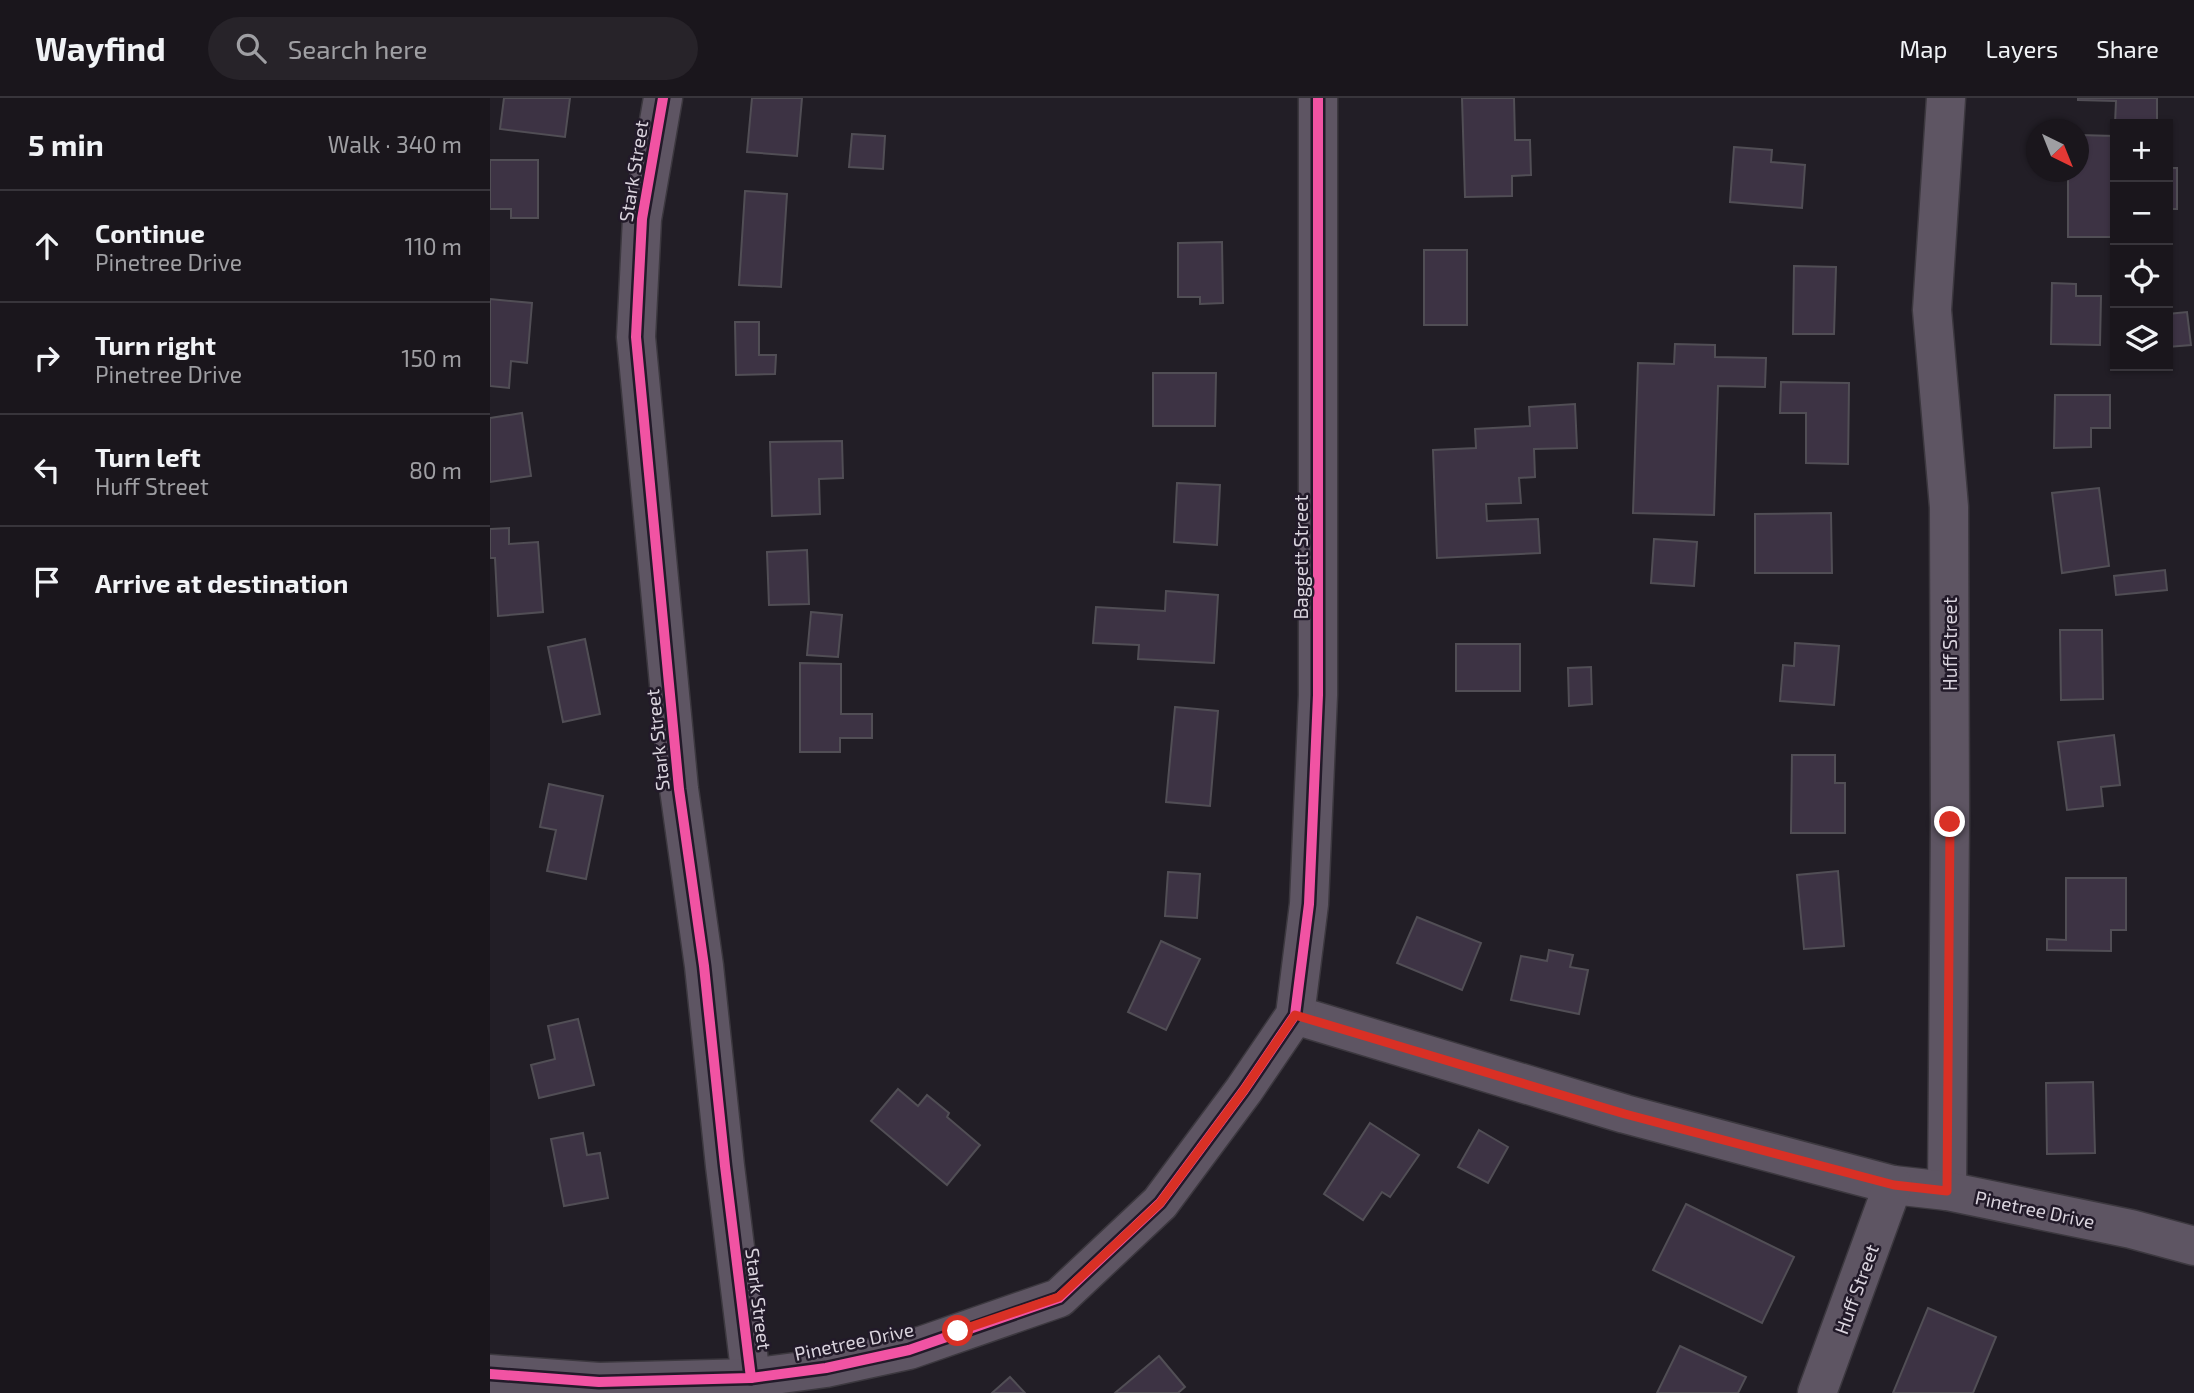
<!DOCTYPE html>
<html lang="en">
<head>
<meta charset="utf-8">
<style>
  :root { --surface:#1a161c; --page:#272329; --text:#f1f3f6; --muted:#9f9fa3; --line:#38353b }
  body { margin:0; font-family:"Exo 2",sans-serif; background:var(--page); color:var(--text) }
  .controls { position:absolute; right:21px; top:21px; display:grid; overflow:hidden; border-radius:0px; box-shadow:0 2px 5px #0004 }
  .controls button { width:63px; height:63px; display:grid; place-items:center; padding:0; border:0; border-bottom:2px solid var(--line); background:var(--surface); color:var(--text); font:35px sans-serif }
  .compass { position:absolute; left:1536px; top:21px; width:63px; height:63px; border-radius:50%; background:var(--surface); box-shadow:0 2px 5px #0004; rotate:137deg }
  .stop { position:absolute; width:21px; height:21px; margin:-16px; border:5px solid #d93025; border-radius:50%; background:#fff }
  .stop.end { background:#d93025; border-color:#fff; box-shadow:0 2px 7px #0008 }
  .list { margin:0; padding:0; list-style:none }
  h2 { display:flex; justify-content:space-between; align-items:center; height:91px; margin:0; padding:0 28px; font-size:30px }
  h2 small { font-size:23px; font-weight:400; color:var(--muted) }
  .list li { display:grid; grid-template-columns:46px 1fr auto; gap:21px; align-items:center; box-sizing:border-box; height:112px; padding:0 28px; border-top:2px solid var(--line) }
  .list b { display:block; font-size:26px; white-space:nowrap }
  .list p { margin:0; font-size:23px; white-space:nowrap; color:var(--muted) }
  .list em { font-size:23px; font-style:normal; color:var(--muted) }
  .icon { flex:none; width:38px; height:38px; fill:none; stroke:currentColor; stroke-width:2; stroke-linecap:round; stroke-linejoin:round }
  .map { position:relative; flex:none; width:1704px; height:1295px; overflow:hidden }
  header { display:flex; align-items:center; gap:42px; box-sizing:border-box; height:98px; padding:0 35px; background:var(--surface); border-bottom:2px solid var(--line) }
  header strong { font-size:33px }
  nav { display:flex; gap:38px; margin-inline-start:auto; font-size:24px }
  .search { width:490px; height:63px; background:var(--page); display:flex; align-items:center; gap:18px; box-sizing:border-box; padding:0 24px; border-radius:38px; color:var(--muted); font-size:26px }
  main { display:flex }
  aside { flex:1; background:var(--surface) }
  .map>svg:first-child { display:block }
  .building { fill:#3d3344; stroke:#514e55; stroke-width:2 }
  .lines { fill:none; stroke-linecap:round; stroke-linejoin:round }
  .minor-casing { stroke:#3c383f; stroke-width:41 }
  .minor { stroke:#5e5563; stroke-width:38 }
  .cycleway-casing { stroke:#221a29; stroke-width:15 }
  .cycleway { stroke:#f153a3; stroke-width:10 }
  .route { stroke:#d93025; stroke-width:9 }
  .labels { text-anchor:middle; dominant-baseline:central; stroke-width:5; stroke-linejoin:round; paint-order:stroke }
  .street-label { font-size:19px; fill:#dad4de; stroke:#221a29 }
</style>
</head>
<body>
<header>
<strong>Wayfind</strong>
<div class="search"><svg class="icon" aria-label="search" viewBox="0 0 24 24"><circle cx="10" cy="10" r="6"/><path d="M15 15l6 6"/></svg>Search here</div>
<nav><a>Map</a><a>Layers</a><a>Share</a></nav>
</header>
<main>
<aside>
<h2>5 min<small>Walk · 340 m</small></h2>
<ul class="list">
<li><svg class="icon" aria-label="ahead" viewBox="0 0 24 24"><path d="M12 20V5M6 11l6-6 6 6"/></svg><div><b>Continue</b><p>Pinetree Drive</p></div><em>110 m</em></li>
<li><svg class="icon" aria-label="right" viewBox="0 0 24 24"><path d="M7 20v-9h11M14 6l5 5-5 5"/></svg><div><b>Turn right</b><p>Pinetree Drive</p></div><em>150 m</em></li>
<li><svg class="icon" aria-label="left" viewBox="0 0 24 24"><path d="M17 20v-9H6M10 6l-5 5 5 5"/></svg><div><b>Turn left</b><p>Huff Street</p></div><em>80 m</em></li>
<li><svg class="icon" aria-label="arrive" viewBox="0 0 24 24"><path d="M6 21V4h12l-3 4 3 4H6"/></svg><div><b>Arrive at destination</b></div></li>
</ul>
</aside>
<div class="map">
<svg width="1704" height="1295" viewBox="0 0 1704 1295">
  <rect width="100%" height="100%" fill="#221e26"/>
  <g class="building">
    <polygon points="14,0 80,0 75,39 10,31"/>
    <polygon points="262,0 312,0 307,58 257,54"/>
    <polygon points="972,0 1024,0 1025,42 1040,42 1041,77 1022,78 1022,98 975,99"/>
    <polygon points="1588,0 1667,0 1667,26 1625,26 1626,3 1588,2"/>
    <polygon points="362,36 395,38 393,71 359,69"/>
    <polygon points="1588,37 1625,38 1625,139 1578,139 1578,74 1588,74"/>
    <polygon points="1244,49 1282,52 1281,64 1315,67 1312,110 1240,104"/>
    <polygon points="0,62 48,62 48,120 21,120 21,111 0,111"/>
    <rect x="1678" y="70" width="9" height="41"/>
    <polygon points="255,93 297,96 291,189 249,187"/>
    <polygon points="732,144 733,205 710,206 710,199 688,199 688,145"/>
    <rect x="934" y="152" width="43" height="75"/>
    <polygon points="1304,168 1346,169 1344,236 1303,236"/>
    <polygon points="1562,185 1586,186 1586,198 1611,198 1610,247 1561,246"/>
    <polygon points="0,201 42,205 37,265 21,263 19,290 0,288"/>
    <polygon points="1697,214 1701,247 1678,249 1678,216"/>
    <polygon points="245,224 269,224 269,257 286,257 285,276 246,277"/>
    <polygon points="1185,246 1225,247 1225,259 1276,260 1275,289 1228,288 1224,417 1143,415 1148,265 1184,266"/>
    <polygon points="663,275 726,275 725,328 663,328"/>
    <polygon points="1291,284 1359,285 1358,366 1316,365 1316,315 1290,315"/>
    <polygon points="1565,297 1620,297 1620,330 1601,330 1601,349 1564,350"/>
    <polygon points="1085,306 1087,350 1044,351 1045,379 1029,380 1031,405 996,406 997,423 1048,421 1050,455 947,460 943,352 986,350 985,331 1040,328 1039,309"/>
    <polygon points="32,315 41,378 0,384 0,320"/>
    <polygon points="352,343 353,380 329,381 330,416 282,418 280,344"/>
    <polygon points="687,385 730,387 727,447 684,444"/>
    <polygon points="1609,390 1619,468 1572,475 1562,395"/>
    <polygon points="1341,415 1342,475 1265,475 1265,416"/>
    <polygon points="19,430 19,446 48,444 53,514 8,518 5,460 0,460 0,431"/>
    <polygon points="1164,441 1207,444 1204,488 1161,485"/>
    <polygon points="317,452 319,506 279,507 277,454"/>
    <polygon points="1675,472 1677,492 1626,497 1624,478"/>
    <polygon points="676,493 728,497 724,565 648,561 649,547 603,545 606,509 675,513"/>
    <polygon points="321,514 352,517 348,559 317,557"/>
    <polygon points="1570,532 1612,532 1613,601 1571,602"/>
    <polygon points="95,541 110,616 73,624 58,549"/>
    <polygon points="1305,545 1349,548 1344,607 1290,603 1293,567 1304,568"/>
    <rect x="966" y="546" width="64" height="47"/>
    <polygon points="310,565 351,566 351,616 382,616 382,640 350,640 350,654 310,654"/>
    <polygon points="1101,569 1102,606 1079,608 1078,570"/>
    <polygon points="685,609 728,613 720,708 676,704"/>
    <polygon points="1624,637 1630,687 1611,689 1613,708 1577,712 1568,644"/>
    <polygon points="1302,657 1345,657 1345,685 1355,685 1355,735 1301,735"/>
    <polygon points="59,686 113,698 96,781 57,773 66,732 50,729"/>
    <polygon points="1348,773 1354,848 1314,851 1307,777"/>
    <polygon points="678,774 710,776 707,820 675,818"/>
    <polygon points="1576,780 1636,780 1636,832 1621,832 1621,853 1557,852 1557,841 1576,842"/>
    <polygon points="927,819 991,845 972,892 907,865"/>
    <polygon points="671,843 710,861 676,932 638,914"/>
    <polygon points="1059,852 1083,857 1080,869 1098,872 1089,916 1021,902 1031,858 1057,863"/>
    <polygon points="88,921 104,987 49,1000 41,967 65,961 58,928"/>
    <polygon points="1603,984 1605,1055 1557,1056 1556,985"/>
    <polygon points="408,991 428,1008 437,997 459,1015 457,1019 490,1047 457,1087 381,1023"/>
    <polygon points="880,1025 929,1057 900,1099 892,1094 873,1122 834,1096"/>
    <polygon points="989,1032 1018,1049 998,1085 968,1069"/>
    <polygon points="93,1035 97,1057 110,1055 118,1100 74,1108 61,1041"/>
    <polygon points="1196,1106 1304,1159 1272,1225 1163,1172"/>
    <polygon points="1438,1210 1506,1239 1483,1295 1403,1295"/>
    <polygon points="1190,1248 1256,1279 1248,1295 1167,1295"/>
    <polygon points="669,1258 695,1289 688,1295 625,1295"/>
    <polygon points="520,1279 535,1295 502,1295"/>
  </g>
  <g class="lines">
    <g class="minor-casing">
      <g id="minor">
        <polyline points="173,0 152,121 146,239 189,691 214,868 235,1068 261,1280"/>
        <polyline points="1456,0 1442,212 1459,409 1460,724 1457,1093"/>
        <polyline points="805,917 1135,1016 1403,1087 1457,1093 1641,1131 1704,1148"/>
        <polyline points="0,1276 109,1284 261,1280 336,1270 419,1252 569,1200 670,1105 754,992 805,917 819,806 828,597 828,0"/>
        <polyline points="1327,1295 1403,1087"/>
      </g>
    </g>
    <use href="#minor" class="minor"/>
    <g class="cycleway-casing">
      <g id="cycleway">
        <polyline points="173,0 152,121 146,239 189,691 214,868 235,1068 261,1280"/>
        <polyline points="0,1276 109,1284 261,1280 336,1270 419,1252 569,1200 670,1105 754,992 805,917 819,806 828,597 828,0"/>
      </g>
    </g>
    <use href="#cycleway" class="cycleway"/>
  </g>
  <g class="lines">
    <polyline class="route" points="468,1233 569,1199 670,1105 754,992 805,917 1135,1016 1404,1087 1457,1093 1460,724"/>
  </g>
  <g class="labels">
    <g class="street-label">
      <text transform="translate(143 73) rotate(-81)">Stark Street</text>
      <text transform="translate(810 459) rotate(-90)">Baggett Street</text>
      <text transform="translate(1459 546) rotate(-90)">Huff Street</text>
      <text transform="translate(167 642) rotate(-96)">Stark Street</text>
      <text transform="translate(1545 1111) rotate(12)">Pinetree Drive</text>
      <text transform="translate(1366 1191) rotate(-70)">Huff Street</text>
      <text transform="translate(269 1201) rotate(83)">Stark Street</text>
      <text transform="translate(364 1243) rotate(-12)">Pinetree Drive</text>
    </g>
  </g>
</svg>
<div class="controls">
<button>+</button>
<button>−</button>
<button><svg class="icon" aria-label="locate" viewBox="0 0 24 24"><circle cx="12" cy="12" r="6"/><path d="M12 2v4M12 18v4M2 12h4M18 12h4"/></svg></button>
<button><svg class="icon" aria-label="layers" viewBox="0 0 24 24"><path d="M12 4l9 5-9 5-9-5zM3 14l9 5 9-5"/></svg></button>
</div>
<svg class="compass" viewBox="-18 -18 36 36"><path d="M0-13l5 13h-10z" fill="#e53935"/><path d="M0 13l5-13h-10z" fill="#9f9fa3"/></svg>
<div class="stop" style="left:468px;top:1233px"></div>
<div class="stop end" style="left:1460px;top:724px"></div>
</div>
</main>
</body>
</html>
